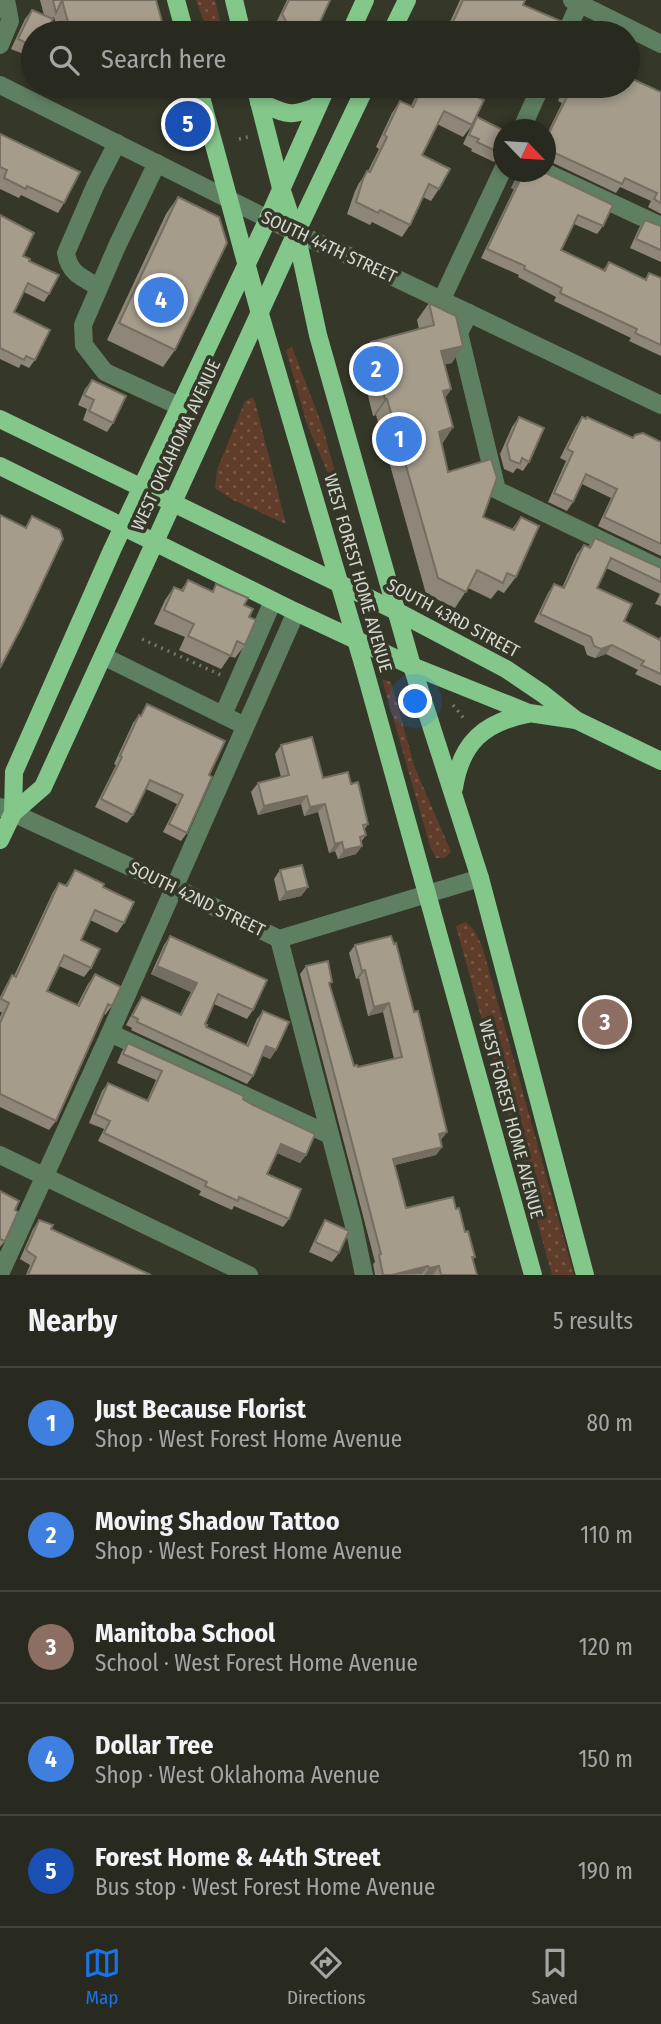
<!DOCTYPE html>
<html lang="en">
<head>
<meta charset="utf-8">
<style>
  :root { --surface:#28291f; --page:#303128; --text:#f1f3f6; --muted:#a5a6a4; --line:#44453d; --accent:#1a73e8 }
  body { margin:0; font-family:"Fira Sans Condensed",sans-serif; background:var(--page); color:var(--text) }
  .compass { position:absolute; left:493px; top:119px; width:63px; height:63px; border-radius:50%; background:var(--surface); box-shadow:0 4px 10px #0003; rotate:115deg }
  .you { position:absolute; left:416px; top:702px; width:24px; height:24px; margin:-18px; border:5px solid #fff; border-radius:50%; background:#1a73e8; box-shadow:0 0 0 10px #1a73e833 }
  .badge { display:grid; place-items:center; width:46px; height:46px; border-radius:50%; background:var(--accent); color:#fff; font-size:23px; font-weight:700 }
  .pin { position:absolute; translate:-50% -50%; border:4px solid #fff; box-shadow:0 2px 7px #0006 }
  .list { margin:0; padding:0; list-style:none }
  h2 { display:flex; justify-content:space-between; align-items:center; height:91px; margin:0; padding:0 28px; font-size:30px }
  h2 small { font-size:23px; font-weight:400; color:var(--muted) }
  .list li { display:grid; grid-template-columns:46px 1fr auto; gap:21px; align-items:center; box-sizing:border-box; height:112px; padding:0 28px; border-top:2px solid var(--line) }
  .list b { display:block; font-size:26px; white-space:nowrap }
  .list p { margin:0; font-size:23px; white-space:nowrap; color:var(--muted) }
  .list em { font-size:23px; font-style:normal; color:var(--muted) }
  .icon { flex:none; width:38px; height:38px; fill:none; stroke:currentColor; stroke-width:2; stroke-linecap:round; stroke-linejoin:round }
  .map { position:relative; flex:none; width:661px; height:1275px; overflow:hidden }
  .search { position:absolute; background:var(--surface); box-shadow:0 4px 10px #0003; left:21px; right:21px; top:21px; height:77px; display:flex; align-items:center; gap:18px; box-sizing:border-box; padding:0 24px; border-radius:38px; color:var(--muted); font-size:26px }
  .sheet { height:651px; background:var(--surface) }
  nav { display:flex; justify-content:space-around; align-items:center; box-sizing:border-box; height:98px; border-top:2px solid var(--line); background:var(--surface); font-size:19px; color:var(--muted) }
  nav a { display:grid; justify-items:center; gap:4px }
  nav .on { color:var(--accent) }
  .map>svg:first-child { display:block }
  .grass { fill:url(#grass-dots) }
  .lines { fill:none; stroke-linecap:round; stroke-linejoin:round }
  .path { stroke:#74766a; stroke-width:3.5; stroke-dasharray:2 5; stroke-linecap:butt }
  .minor { stroke:#5f7f62; stroke-width:18 }
  .major { stroke:#84c78b; stroke-width:18 }
  .wall { fill:#8e8678 }
  .shaded-wall { fill:#746d62 }
  .building { fill:#a59c8c; stroke:#746d62; stroke-width:2 }
  .labels { text-anchor:middle; dominant-baseline:central; stroke-width:7; stroke-linejoin:round; paint-order:stroke }
  .street-label { font-size:18px; fill:#d6d8cf; stroke:#353729 }
</style>
</head>
<body>
<div class="map">
<svg width="661" height="1275" viewBox="0 0 661 1275">
  <defs>
    <pattern id="grass-dots" width="8" height="8" patternUnits="userSpaceOnUse" patternTransform="scale(1.75)"><rect width="8" height="8" fill="#603d2b"/><path d="M2 2h.1M6 6h.1" fill="none" stroke="#765849" stroke-width="1.8" stroke-linecap="round"/></pattern>
  </defs>
  <rect width="100%" height="100%" fill="#353729"/>
  <g class="grass">
    <polygon points="196,0 215,0 223,33 208,33"/>
    <polygon points="292,347 323,428 340,491 336,492 307,424 286,350"/>
    <polygon points="253,397 255,402 286,524 233,500 215,488 217,470 245,401"/>
    <polygon points="382,679 391,682 415,768 449,847 451,852 445,858 436,858 430,846"/>
    <polygon points="466,922 474,930 482,946 574,1275 552,1275 456,926"/>
  </g>
  <g class="lines">
    <g class="path">
      <polyline points="239,139 248,137"/>
      <polyline points="142,639 221,675"/>
      <polyline points="453,705 466,721"/>
    </g>
    <g class="minor">
      <polyline points="572,0 661,44"/>
      <polyline points="566,33 581,0"/>
      <polyline points="0,45 10,21 6,0"/>
      <polyline points="0,85 296,233 345,254 661,405"/>
      <polyline points="521,130 541,86"/>
      <polyline points="157,163 117,246 83,325 84,345 105,372 179,406"/>
      <polyline points="545,172 661,226"/>
      <path d="M99,287C82,278 69,273 66,253L95,186L117,143"/>
      <polyline points="442,299 504,167"/>
      <polyline points="469,313 459,333 497,490 661,569"/>
      <polyline points="103,656 245,726"/>
      <polyline points="223,715 273,601"/>
      <polyline points="0,807 174,887 279,939 480,878"/>
      <polyline points="279,939 353,1222 364,1275"/>
      <polyline points="110,1033 330,1135"/>
      <polyline points="0,1155 249,1275"/>
      <polyline points="0,1274 110,1033 296,612"/>
    </g>
    <g class="major">
      <polyline points="176,0 185,33"/>
      <polyline points="234,0 242,33"/>
      <polyline points="350,33 365,0"/>
      <polyline points="391,33 407,0"/>
      <polyline points="198,86 260,314 364,667 533,1275"/>
      <polyline points="255,86 281,188 296,233 318,335 412,666 480,878 585,1275"/>
      <path d="M259,102C287,114 288,118 318,106"/>
      <polyline points="0,419 398,612 506,669 543,694 576,720 661,761"/>
      <polyline points="0,466 296,612 412,666 529,713 576,720"/>
      <path d="M454,788C461,743 484,722 528,714"/>
      <polyline points="13,813 43,787 296,233 366,86"/>
      <polyline points="0,840 13,813 14,772 112,550 268,219 327,86"/>
    </g>
  </g>
  <g class="wall">
    <polygon points="40,0 156,0 165,33 58,33 54,17 33,33 33,58 11,49 25,19 32,10 44,15"/>
    <polygon points="287,0 330,0 315,33 283,33 280,32 276,23"/>
    <polygon points="460,0 525,0 523,5 557,33 445,33"/>
    <polygon points="421,86 457,86 472,125 463,137 437,124 422,155 439,189 431,201 423,197 410,225 402,237 372,222 370,225 347,214 355,191 359,183 368,171 379,149 376,147 392,113 400,101 411,106"/>
    <polygon points="565,86 628,86 661,92 661,214 648,207 651,201 620,187 616,193 549,161 545,162 545,138 562,103 558,101"/>
    <polygon points="477,117 500,153 494,162 471,151 472,149 463,144 471,127"/>
    <polygon points="0,134 64,203 58,213 21,195 19,198 0,189"/>
    <polygon points="519,172 544,172 603,226 597,234 574,224 561,250 603,270 609,262 645,279 649,273 661,278 661,356 629,341 631,338 554,301 556,297 518,277 519,275 481,258 514,189 511,188"/>
    <polygon points="178,197 175,350 163,367 107,340 166,214"/>
    <polygon points="0,215 23,256 29,261 49,294 44,302 24,292 14,312 35,360 29,368 21,364 19,368 0,359"/>
    <polygon points="645,220 661,226 661,262 630,248 639,228"/>
    <polygon points="429,303 452,363 444,364 451,389 445,398 453,427 442,444 448,472 483,517 512,529 521,517 516,577 504,593 498,590 491,599 468,588 455,608 426,594 376,415 373,416 359,359 371,342 419,329 417,320"/>
    <polygon points="92,380 113,423 107,432 83,420 87,409 78,405 85,389"/>
    <polygon points="519,417 529,462 523,471 517,468 513,473 504,469 500,454 512,427"/>
    <polygon points="582,417 633,438 661,442 661,556 598,526 611,498 582,484 573,502 567,511 548,502 566,461 560,458 576,426"/>
    <polygon points="595,538 661,568 661,606 655,604 660,594 606,568 597,588 624,621 659,639 661,636 661,686 635,674 638,670 606,654 595,658 587,655 584,646 534,622 548,593 554,584 562,588 577,554 584,545 588,547"/>
    <polygon points="188,580 212,591 216,584 244,605 249,617 245,645 235,658 230,656 221,669 179,650 185,637 154,624 165,600 174,587 181,590"/>
    <polygon points="147,704 209,775 187,833 181,841 163,832 177,804 146,789 133,815 127,823 95,807 116,765 114,764 133,723 139,715 140,716"/>
    <polygon points="281,745 323,778 351,784 368,824 364,830 366,835 361,842 362,846 356,854 338,859 335,851 329,853 318,812 304,816 301,804 258,815 251,792 258,783 281,777 275,754"/>
    <polygon points="75,870 103,887 124,923 117,933 90,920 81,940 91,968 84,977 59,966 47,991 77,1005 88,984 95,974 112,1006 105,1015 104,1014 56,1121 49,1130 0,1107 0,1017 2,1012 0,1012 0,997 6,985 12,975 14,976 53,892 59,883 65,886"/>
    <polygon points="280,870 308,887 301,896 279,901 274,879"/>
    <polygon points="170,936 253,1010 247,1019 214,1004 205,1024 206,1027 246,1045 257,1019 263,1011 276,1050 270,1059 262,1055 253,1076 247,1084 131,1030 132,1028 126,1025 136,1006 142,997 180,1014 191,992 151,974 164,945"/>
    <polygon points="355,945 414,1012 447,1132 440,1141 442,1147 436,1155 395,1165 406,1208 456,1209 475,1257 473,1260 477,1275 375,1275 373,1264 375,1262 300,974 306,966 330,985 354,1066 358,1067 394,1059 383,1012 368,1016 359,978 356,979 349,953"/>
    <polygon points="128,1043 243,1099 306,1155 300,1163 277,1153 267,1174 289,1219 283,1227 234,1206 232,1210 199,1195 201,1191 98,1141 104,1129 89,1123 102,1091 108,1083 147,1100 156,1080 117,1063 122,1051"/>
    <polygon points="0,1191 15,1210 5,1241 0,1247"/>
    <polygon points="39,1220 51,1229 151,1275 26,1275 30,1265 20,1259 33,1229"/>
    <polygon points="325,1220 339,1253 332,1262 309,1252 319,1230"/>
  </g>
  <g class="shaded-wall">
    <polygon points="555,153 549,161 545,162 545,154"/>
    <polygon points="517,179 520,180 514,189 511,188"/>
    <polygon points="463,346 452,363 429,368 441,351"/>
    <polygon points="451,389 440,406 443,391"/>
    <polygon points="385,399 387,399 376,415 373,416"/>
    <polygon points="453,427 442,444 439,432"/>
    <polygon points="612,645 606,654 595,658 601,649"/>
    <polygon points="307,796 301,804 258,815 264,806"/>
    <polygon points="325,804 318,812 304,816 310,807"/>
    <polygon points="342,842 335,851 329,853 335,844"/>
    <polygon points="362,846 356,854 338,859 344,850"/>
    <polygon points="308,887 301,896 279,901 286,892"/>
    <polygon points="157,966 197,983 191,992 151,974"/>
    <polygon points="365,970 359,978 356,979 362,971"/>
    <polygon points="389,1003 383,1012 368,1016 374,1007"/>
    <polygon points="266,1046 276,1050 270,1059 260,1055"/>
    <polygon points="447,1132 441,1140 433,1142 439,1134"/>
    <polygon points="281,1144 306,1155 300,1163 275,1152"/>
    <polygon points="442,1147 436,1155 387,1167 393,1159"/>
    <polygon points="428,1266 422,1274 392,1275"/>
    <polygon points="439,1266 433,1275 424,1275 429,1268"/>
  </g>
  <g class="building">
    <polygon points="53,0 62,0 56,13"/>
    <polygon points="62,0 156,0 165,33 71,33"/>
    <polygon points="289,0 330,0 315,33 311,33 287,23 282,14"/>
    <polygon points="463,0 525,0 523,5 563,22 557,33 448,33"/>
    <polygon points="32,10 53,19 46,33 33,33 33,46 18,39"/>
    <polygon points="628,77 661,92 661,203 654,199 657,193 625,178 622,184 555,153 545,154 545,141 568,95 564,93 567,86 628,86"/>
    <polygon points="423,86 457,86 457,87 484,100 472,125 444,111 422,155 450,169 439,189 429,184 410,225 380,210 378,213 356,202 363,179 367,171 370,172 387,137 384,135 400,101 413,107"/>
    <polygon points="477,117 503,130 503,146 500,153 477,142 479,139 469,135"/>
    <polygon points="0,134 80,172 64,203 27,186 26,189 4,178 7,170 0,167"/>
    <polygon points="521,172 544,172 546,173 613,205 603,226 578,215 561,250 605,271 609,262 646,280 649,273 661,278 661,345 635,333 637,329 560,293 562,288 524,269 525,266 487,249 520,180 517,179"/>
    <polygon points="178,197 219,217 227,243 175,350 119,323"/>
    <polygon points="0,215 34,233 23,256 30,259 29,261 59,275 49,294 28,283 14,312 50,330 35,360 26,356 24,360 0,348"/>
    <polygon points="645,220 661,226 661,250 636,239"/>
    <polygon points="429,303 456,316 463,346 441,351 451,389 443,391 453,427 439,432 448,472 491,459 497,478 483,517 514,530 521,517 539,526 516,577 507,573 503,583 477,570 466,592 438,578 387,399 385,399 371,342 434,325"/>
    <polygon points="92,380 126,396 113,423 89,411 94,400 84,395"/>
    <polygon points="519,417 544,428 529,462 522,458 520,464 510,460 507,445"/>
    <polygon points="582,417 586,419 587,417 633,438 635,435 643,433 661,442 661,544 604,517 617,489 586,474 573,502 554,493 573,452 567,449"/>
    <polygon points="0,515 26,528 32,516 60,530 63,539 22,626 0,668"/>
    <polygon points="595,538 661,568 661,582 611,558 597,588 632,604 624,621 660,640 661,637 661,674 641,665 644,661 612,645 601,649 594,646 591,637 540,614 554,584 564,588 584,545 590,548"/>
    <polygon points="188,580 213,592 216,584 248,598 244,605 253,609 249,617 256,620 245,645 237,641 231,656 188,636 194,624 164,610 174,587 183,591"/>
    <polygon points="147,704 225,741 209,775 212,777 187,833 169,824 183,795 150,780 133,815 101,799 122,757 120,756 139,715 141,716"/>
    <polygon points="312,737 323,778 348,772 351,784 358,782 368,824 363,825 366,835 360,837 362,846 344,850 342,842 335,844 325,804 310,807 307,796 264,806 258,783 289,775 281,745"/>
    <polygon points="302,865 308,887 286,892 280,870"/>
    <polygon points="75,870 104,884 103,887 134,902 124,923 95,910 81,940 100,949 91,968 64,955 47,991 79,1006 95,974 121,987 112,1006 108,1004 56,1121 0,1094 0,1023 9,1003 1,999 12,975 16,977 59,883 67,886"/>
    <polygon points="170,936 267,980 253,1010 218,994 205,1024 207,1025 206,1027 248,1046 263,1011 289,1022 276,1050 266,1046 253,1076 137,1022 138,1019 132,1016 142,997 181,1015 197,983 157,966"/>
    <polygon points="391,936 394,944 396,943 414,1012 418,1011 447,1132 439,1134 442,1147 393,1159 406,1208 453,1197 456,1209 459,1208 465,1232 468,1231 475,1257 472,1257 477,1275 441,1275 439,1266 429,1268 428,1266 392,1275 383,1275 379,1255 381,1254 306,966 328,961 332,982 329,983 354,1066 357,1065 358,1067 402,1057 389,1003 374,1007 365,970 362,971 355,945"/>
    <polygon points="128,1043 244,1096 243,1099 253,1105 315,1134 306,1155 281,1144 267,1174 301,1189 289,1219 239,1197 238,1201 205,1186 207,1182 104,1133 110,1121 95,1114 108,1083 148,1101 162,1071 123,1054"/>
    <polygon points="0,1191 19,1201 15,1210 18,1212 5,1241 0,1239"/>
    <polygon points="39,1220 53,1225 51,1229 151,1275 28,1275 36,1257 26,1250"/>
    <polygon points="325,1220 349,1231 339,1253 315,1242"/>
  </g>
  <g class="labels">
    <g class="street-label">
      <text transform="translate(329 247) rotate(25)">SOUTH 44TH STREET</text>
      <text transform="translate(176 445) rotate(-65)">WEST OKLAHOMA AVENUE</text>
      <text transform="translate(358 573) rotate(74)">WEST FOREST HOME AVENUE</text>
      <text transform="translate(453 618) rotate(28)">SOUTH 43RD STREET</text>
      <text transform="translate(197 899) rotate(26)">SOUTH 42ND STREET</text>
      <text transform="translate(511 1119) rotate(75)">WEST FOREST HOME AVENUE</text>
    </g>
  </g>
</svg>
<svg class="compass" viewBox="-18 -18 36 36"><path d="M0-13l5 13h-10z" fill="#e53935"/><path d="M0 13l5-13h-10z" fill="#a5a6a4"/></svg>
<div class="you"></div>
<div class="pin badge" style="left:399px;top:439px;background:#3f7fe0">1</div>
<div class="pin badge" style="left:376px;top:369px;background:#3f7fe0">2</div>
<div class="pin badge" style="left:605px;top:1022px;background:#8d6e63">3</div>
<div class="pin badge" style="left:161px;top:300px;background:#3f7fe0">4</div>
<div class="pin badge" style="left:188px;top:124px;background:#1a4fb4">5</div>
<div class="search"><svg class="icon" aria-label="search" viewBox="0 0 24 24"><circle cx="10" cy="10" r="6"/><path d="M15 15l6 6"/></svg>Search here</div>
</div>
<section class="sheet">
<h2>Nearby<small>5 results</small></h2>
<ul class="list">
<li><span class="badge" style="background:#3f7fe0">1</span><div><b>Just Because Florist</b><p>Shop · West Forest Home Avenue</p></div><em>80 m</em></li>
<li><span class="badge" style="background:#3f7fe0">2</span><div><b>Moving Shadow Tattoo</b><p>Shop · West Forest Home Avenue</p></div><em>110 m</em></li>
<li><span class="badge" style="background:#8d6e63">3</span><div><b>Manitoba School</b><p>School · West Forest Home Avenue</p></div><em>120 m</em></li>
<li><span class="badge" style="background:#3f7fe0">4</span><div><b>Dollar Tree</b><p>Shop · West Oklahoma Avenue</p></div><em>150 m</em></li>
<li><span class="badge" style="background:#1a4fb4">5</span><div><b>Forest Home &amp; 44th Street</b><p>Bus stop · West Forest Home Avenue</p></div><em>190 m</em></li>
</ul>
</section>
<nav>
<a class="on"><svg class="icon" aria-label="map" viewBox="0 0 24 24"><path d="M3 6l6-2 6 2 6-2v14l-6 2-6-2-6 2zM9 4v14M15 6v14"/></svg>Map</a>
<a><svg class="icon" aria-label="directions" viewBox="0 0 24 24"><path d="M12 3l9 9-9 9-9-9zM9 14v-3h6M13 9l2 2-2 2"/></svg>Directions</a>
<a><svg class="icon" aria-label="saved" viewBox="0 0 24 24"><path d="M7 4h10v16l-5-4-5 4z"/></svg>Saved</a>
</nav>
</body>
</html>
